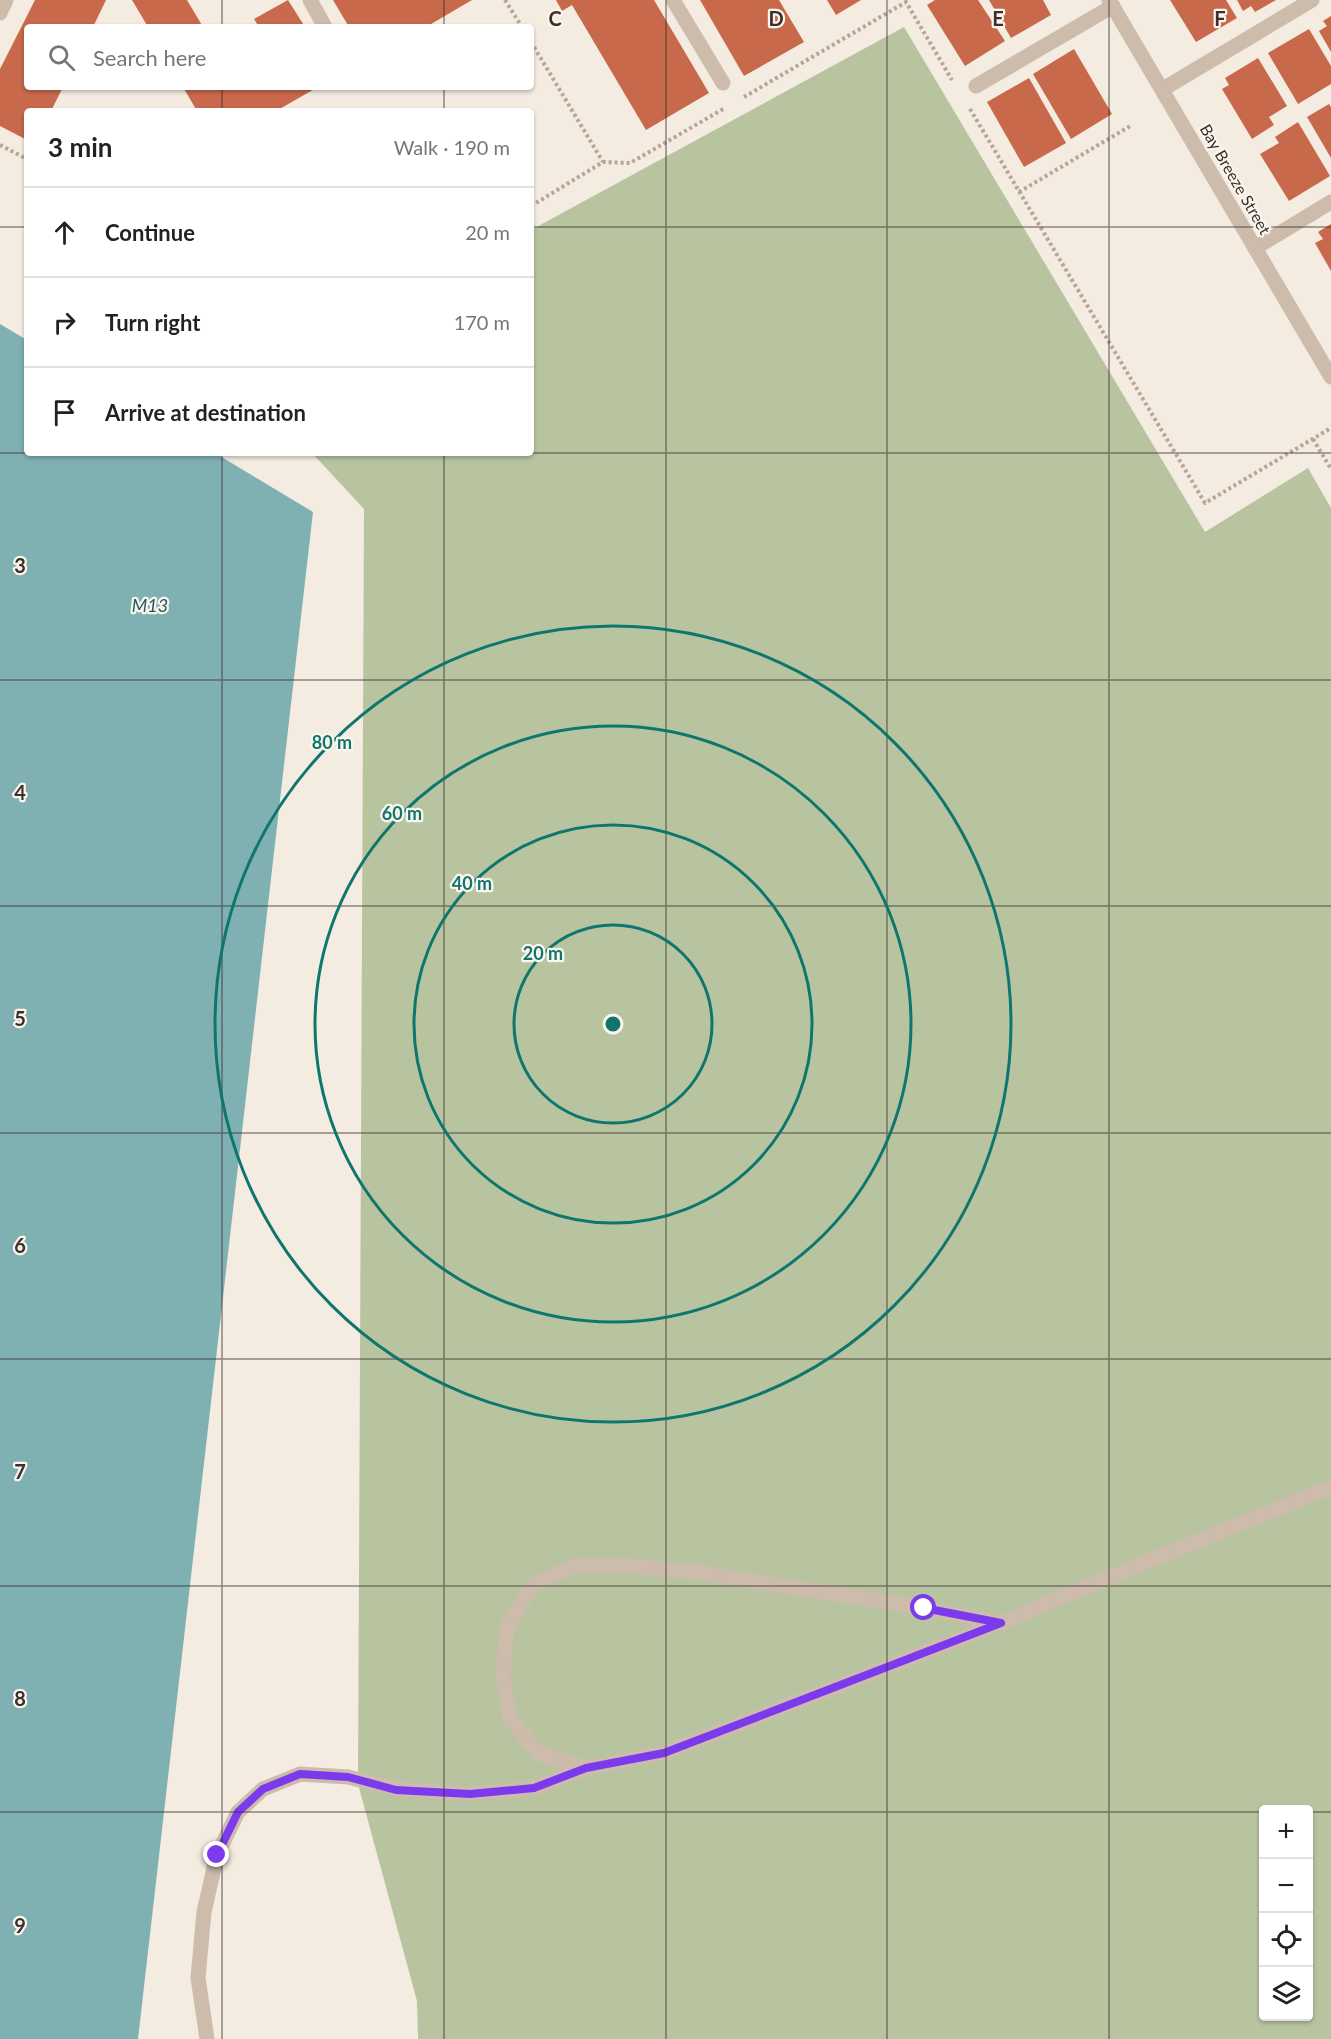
<!DOCTYPE html>
<html lang="en">
<head>
<meta charset="utf-8">
<style>
  :root { --surface:#fff; --page:#f2f2f2; --text:#222; --muted:#767676; --line:#e0e0e0 }
  body { margin:0; font-family:Lato,sans-serif; background:var(--page); color:var(--text) }
  .controls { position:absolute; right:18px; bottom:18px; display:grid; overflow:hidden; border-radius:6px; box-shadow:0 2px 4px #0004 }
  .controls button { width:54px; height:54px; display:grid; place-items:center; padding:0; border:0; border-bottom:2px solid var(--line); background:var(--surface); color:var(--text); font:30px sans-serif }
  .stop { position:absolute; width:18px; height:18px; margin:-14px; border:4px solid #7c3aed; border-radius:50%; background:#fff }
  .stop.end { background:#7c3aed; border-color:#fff; box-shadow:0 2px 6px #0008 }
  .list { margin:0; padding:0; list-style:none }
  h2 { display:flex; justify-content:space-between; align-items:center; height:78px; margin:0; padding:0 24px; font-size:26px }
  h2 small { font-size:20px; font-weight:400; color:var(--muted) }
  .list li { display:grid; grid-template-columns:39px 1fr auto; gap:18px; align-items:center; box-sizing:border-box; height:90px; padding:0 24px; border-top:2px solid var(--line) }
  .list b { display:block; font-size:22px; white-space:nowrap }
  .list em { font-size:20px; font-style:normal; color:var(--muted) }
  .icon { flex:none; width:33px; height:33px; fill:none; stroke:currentColor; stroke-width:2; stroke-linecap:round; stroke-linejoin:round }
  .map { position:relative; flex:none; width:1331px; height:2039px; overflow:hidden }
  .search { position:absolute; background:var(--surface); box-shadow:0 2px 4px #0004; left:24px; top:24px; width:510px; height:66px; display:flex; align-items:center; gap:15px; box-sizing:border-box; padding:0 21px; border-radius:6px; color:var(--muted); font-size:22px }
  .panel { position:absolute; background:var(--surface); box-shadow:0 2px 4px #0004; left:24px; top:108px; width:510px; height:348px; border-radius:6px }
  .map>svg:first-child { display:block }
  .green { fill:#b8c4a0; fill-rule:evenodd }
  .water { fill:#7fb0b2 }
  .building { fill:#c8694b }
  .lines { fill:none; stroke-linecap:round; stroke-linejoin:round }
  .path { stroke:#b9a596; stroke-width:4; stroke-dasharray:3 3; stroke-linecap:butt }
  .service { stroke:#cdbbac; stroke-width:15 }
  .minor { stroke:#cdbbac; stroke-width:15 }
  .route { stroke:#7c3aed; stroke-width:8 }
  .grid { fill:none; stroke:#3b302b; stroke-width:1.5; stroke-opacity:0.55 }
  .ring { fill:none; stroke:#0f766e; stroke-width:3 }
  .labels { text-anchor:middle; dominant-baseline:central; stroke-width:4.5; stroke-linejoin:round; paint-order:stroke }
  .street-label { font-size:16px; fill:#3b302b; stroke:#fbf5ee }
  .water-label { font-size:18px; font-style:italic; fill:#1f5a5e; stroke:#fbf5ee }
  .grid-label { font-size:20px; text-anchor:middle; font-weight:bold; fill:#3b302b; stroke:#fbf5ee; stroke-width:4.5; stroke-linejoin:round; paint-order:stroke }
  .centre { fill:#0f766e; stroke:#fbf5ee; stroke-width:3 }
  .ring-label { font-size:18px; text-anchor:middle; font-weight:bold; fill:#0f766e; stroke:#fbf5ee; stroke-width:4.5; stroke-linejoin:round; paint-order:stroke }
</style>
</head>
<body>
<div class="map">
<svg width="1331" height="2039" viewBox="0 0 1331 2039">
  <rect width="100%" height="100%" fill="#f4ebe1"/>
  <path class="green" d="M904,27L1205,532L1308,468L1331,508V2039H418L417,2001L358,1784L364,509L312,453H531V230ZM1264,1810H1308V2016H1264Z"/>
  <polygon class="water" points="0,324 27,340 27,453 215,453 313,512 138,2039 0,2039"/>
  <g class="building">
    <polygon points="35,0 106,0 93,27 27,27 27,87 63,87 51,111 27,111 27,140 0,126 0,69"/>
    <polygon points="132,0 187,0 203,27 148,27"/>
    <polygon points="288,0 305,27 259,27 254,19"/>
    <polygon points="333,0 472,0 426,27 349,27"/>
    <polygon points="556,0 654,0 709,93 646,130 572,5 562,11"/>
    <polygon points="700,0 779,0 804,42 744,76"/>
    <polygon points="827,0 861,0 836,15"/>
    <polygon points="935,0 978,0 1005,41 965,66 927,5"/>
    <polygon points="989,0 1043,0 1051,15 1011,38"/>
    <polygon points="1170,0 1226,0 1237,18 1196,42"/>
    <polygon points="1237,0 1276,0 1255,12 1251,6 1243,11"/>
    <polygon points="1331,16 1331,52 1319,31 1327,26 1323,21"/>
    <polygon points="1309,29 1331,66 1331,84 1298,104 1268,53"/>
    <polygon points="1074,49 1112,114 1071,139 1033,74"/>
    <polygon points="1258,58 1287,106 1269,117 1274,125 1252,139 1222,89 1229,85 1225,78"/>
    <polygon points="1029,78 1066,143 1024,167 987,102"/>
    <polygon points="183,87 318,87 276,111 197,111"/>
    <polygon points="1329,104 1331,107 1331,158 1307,117"/>
    <polygon points="1298,122 1330,176 1289,201 1260,154 1279,143 1275,137"/>
    <polygon points="1331,224 1331,271 1315,243 1323,239 1318,232"/>
  </g>
  <g class="lines">
    <g class="path">
      <polyline points="505,0 522,27"/>
      <polyline points="531,42 603,162"/>
      <polyline points="744,97 906,2 952,80"/>
      <polyline points="970,109 1205,503 1331,428"/>
      <polyline points="0,145 27,159"/>
      <polyline points="1019,192 1132,125"/>
      <polyline points="531,206 603,162 630,163 725,108"/>
      <polyline points="1313,439 1331,469"/>
    </g>
    <g class="service">
      <polyline points="310,0 325,27"/>
      <polyline points="0,13 6,0"/>
      <polyline points="976,86 1113,6"/>
      <polyline points="1163,89 1312,0"/>
      <polyline points="1255,248 1331,202"/>
      <polyline points="1001,1623 924,1608 695,1572 631,1566 573,1566 533,1585 507,1626 503,1676 510,1720 540,1754 586,1768 664,1753 1001,1623 1088,1586"/>
      <polyline points="207,2039 198,1978 204,1912 217,1855 238,1812 263,1789 300,1774 348,1777 396,1789 470,1794 534,1788 586,1768"/>
    </g>
    <g class="minor">
      <polyline points="673,0 723,83"/>
      <polyline points="1109,0 1331,377"/>
      <polyline points="1088,1586 1331,1487"/>
    </g>
  </g>
  <g class="lines">
    <polyline class="route" points="217,1855 238,1812 263,1789 300,1774 348,1777 396,1790 470,1794 534,1788 586,1768 664,1753 1001,1623 924,1608"/>
  </g>
  <path class="grid" d="M222,0V27M444,0V27M666,0V2039M887,0V2039M1109,0V2039M222,87V111M444,87V111M0,227H27M531,227H1331M0,453H1331M222,453V2039M444,453V2039M0,680H1331M0,906H1331M0,1133H1331M0,1359H1331M0,1586H1331M0,1812H1264M1308,1812H1331"/>
  <g class="ring">
    <circle cx="613" cy="1024" r="99"/>
    <circle cx="613" cy="1024" r="199"/>
    <circle cx="613" cy="1024" r="298"/>
    <circle cx="613" cy="1024" r="398"/>
  </g>
  <g class="labels">
    <g class="street-label">
      <text transform="translate(1236 179) rotate(60)">Bay Breeze Street</text>
    </g>
    <g class="water-label">
      <text x="150" y="605">M13</text>
    </g>
  </g>
  <g class="grid-label">
    <text x="555" y="26">C</text>
    <text x="776" y="26">D</text>
    <text x="998" y="26">E</text>
    <text x="1220" y="26">F</text>
    <text x="20" y="573">3</text>
    <text x="20" y="800">4</text>
    <text x="20" y="1026">5</text>
    <text x="20" y="1253">6</text>
    <text x="20" y="1479">7</text>
    <text x="20" y="1706">8</text>
    <text x="20" y="1933">9</text>
  </g>
  <circle cx="613" cy="1024" r="9" class="centre"/>
  <g class="ring-label">
    <text x="332" y="749">80 m</text>
    <text x="402" y="820">60 m</text>
    <text x="472" y="890">40 m</text>
    <text x="543" y="960">20 m</text>
  </g>
</svg>
<div class="controls">
<button>+</button>
<button>−</button>
<button><svg class="icon" aria-label="locate" viewBox="0 0 24 24"><circle cx="12" cy="12" r="6"/><path d="M12 2v4M12 18v4M2 12h4M18 12h4"/></svg></button>
<button><svg class="icon" aria-label="layers" viewBox="0 0 24 24"><path d="M12 4l9 5-9 5-9-5zM3 14l9 5 9-5"/></svg></button>
</div>
<div class="stop" style="left:924px;top:1608px"></div>
<div class="stop end" style="left:217px;top:1855px"></div>
<div class="search"><svg class="icon" aria-label="search" viewBox="0 0 24 24"><circle cx="10" cy="10" r="6"/><path d="M15 15l6 6"/></svg>Search here</div>
<section class="panel">
<h2>3 min<small>Walk · 190 m</small></h2>
<ul class="list">
<li><svg class="icon" aria-label="ahead" viewBox="0 0 24 24"><path d="M12 20V5M6 11l6-6 6 6"/></svg><div><b>Continue</b></div><em>20 m</em></li>
<li><svg class="icon" aria-label="right" viewBox="0 0 24 24"><path d="M7 20v-9h11M14 6l5 5-5 5"/></svg><div><b>Turn right</b></div><em>170 m</em></li>
<li><svg class="icon" aria-label="arrive" viewBox="0 0 24 24"><path d="M6 21V4h12l-3 4 3 4H6"/></svg><div><b>Arrive at destination</b></div></li>
</ul>
</section>
</div>
</body>
</html>
